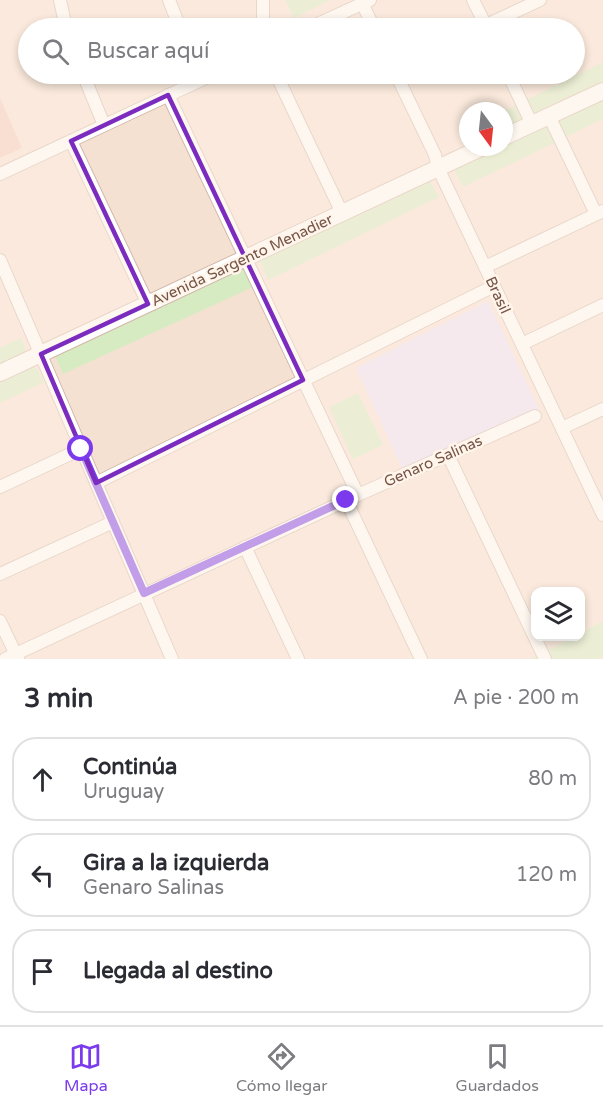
<!DOCTYPE html>
<html lang="es">
<head>
<meta charset="utf-8">
<style>
  :root { --surface:#fff; --page:#f7f7f7; --text:#2b2b33; --muted:#7c7c81; --line:#e1e1e2; --accent:#7c3aed }
  body { margin:0; font-family:"Varela Round",sans-serif; background:var(--page); color:var(--text) }
  .controls { position:absolute; right:18px; bottom:18px; display:grid; overflow:hidden; border-radius:12px; box-shadow:0 3px 9px #0003 }
  .controls button { width:54px; height:54px; display:grid; place-items:center; padding:0; border:0; border-bottom:2px solid var(--line); background:var(--surface); color:var(--text); font:30px sans-serif }
  .compass { position:absolute; left:459px; top:102px; width:54px; height:54px; border-radius:50%; background:var(--surface); box-shadow:0 3px 9px #0003; rotate:165deg }
  .stop { position:absolute; width:18px; height:18px; margin:-14px; border:4px solid #7c3aed; border-radius:50%; background:#fff }
  .stop.end { background:#7c3aed; border-color:#fff; box-shadow:0 2px 6px #0008 }
  .list { margin:0; padding:0; list-style:none }
  h2 { display:flex; justify-content:space-between; align-items:center; height:78px; margin:0; padding:0 24px; font-size:26px }
  h2 small { font-size:20px; font-weight:400; color:var(--muted) }
  .list li { display:grid; grid-template-columns:39px 1fr auto; gap:18px; align-items:center; box-sizing:border-box; height:84px; margin:0 12px 12px; padding:0 12px; border:2px solid var(--line); border-radius:24px }
  .list b { display:block; font-size:22px; white-space:nowrap }
  .list p { margin:0; font-size:20px; white-space:nowrap; color:var(--muted) }
  .list em { font-size:20px; font-style:normal; color:var(--muted) }
  .icon { flex:none; width:33px; height:33px; fill:none; stroke:currentColor; stroke-width:2; stroke-linecap:round; stroke-linejoin:round }
  .map { position:relative; flex:none; width:603px; height:659px; overflow:hidden }
  .search { position:absolute; background:var(--surface); box-shadow:0 3px 9px #0003; left:18px; right:18px; top:18px; height:66px; display:flex; align-items:center; gap:15px; box-sizing:border-box; padding:0 21px; border-radius:33px; color:var(--muted); font-size:22px }
  .sheet { height:366px; background:var(--surface) }
  nav { display:flex; justify-content:space-around; align-items:center; box-sizing:border-box; height:84px; border-top:2px solid var(--line); background:var(--surface); font-size:16px; color:var(--muted) }
  nav a { display:grid; justify-items:center; gap:3px }
  nav .on { color:var(--accent) }
  .map>svg:first-child { display:block }
  .residential { fill:#f5e1d2; fill-rule:evenodd }
  .education { fill:#eee0f9 }
  .green { fill:#d6ebc2 }
  .building { fill:#f3cbba }
  .lines { fill:none; stroke-linecap:round; stroke-linejoin:round }
  .street-casing { stroke:#d1b9ac; stroke-width:14 }
  .secondary-casing { stroke:#d4b8aa; stroke-width:18 }
  .street { stroke:#fff; stroke-width:12 }
  .secondary { stroke:#fff; stroke-width:16 }
  .route { stroke:#7c3aed; stroke-width:8 }
  .marked { fill:none; stroke:#7b2cbf; stroke-width:4.5; stroke-linejoin:round }
  .labels { text-anchor:middle; dominant-baseline:central; stroke-width:5; stroke-linejoin:round; paint-order:stroke }
  .street-label { font-size:15px; fill:#765448; stroke:#fff5ea }
</style>
</head>
<body>
<div class="map">
<svg width="603" height="659" viewBox="0 0 603 659">
  <rect width="100%" height="100%" fill="#fdf1e4"/>
  <path class="residential" d="M0,0H603V659H0ZM28,28H574V74H28ZM468,111H504V147H468ZM536,592H580V636H536Z"/>
  <polygon class="education" points="488,301 540,411 403,471 356,368"/>
  <g class="green">
    <polygon points="285,0 330,0 294,18"/>
    <polygon points="603,62 603,81 504,128 504,111"/>
    <polygon points="603,97 603,119 463,187 454,170"/>
    <polygon points="430,181 439,197 268,280 259,259"/>
    <polygon points="242,267 253,287 63,374 55,356"/>
    <polygon points="21,338 26,349 21,356 0,366 0,348"/>
    <polygon points="37,368 44,382 0,403 0,382 27,369"/>
    <polygon points="358,393 383,445 353,459 329,407"/>
    <polygon points="603,621 603,656 597,659 530,659 574,637 580,636 581,633"/>
  </g>
  <polygon class="building" points="0,98 22,148 0,158"/>
  <g class="lines">
    <g class="street-casing">
      <g id="street">
        <polyline points="60,0 66,28"/>
        <polyline points="169,0 180,28"/>
        <polyline points="263,0 263,28"/>
        <polyline points="473,0 487,28"/>
        <polyline points="362,3 374,28"/>
        <polyline points="309,28 370,0"/>
        <polyline points="480,28 540,0"/>
        <polyline points="83,74 104,125"/>
        <polyline points="276,74 342,213"/>
        <polyline points="396,74 435,155 438,168 603,515"/>
        <polyline points="508,74 532,124"/>
        <polyline points="168,95 358,495"/>
        <polyline points="549,116 596,214"/>
        <polyline points="71,141 148,304"/>
        <polyline points="0,174 214,74"/>
        <polyline points="0,260 172,659"/>
        <polyline points="485,267 603,211"/>
        <polyline points="522,344 603,305"/>
        <polyline points="562,428 603,409"/>
        <polyline points="448,455 545,659"/>
        <polyline points="96,483 494,286"/>
        <polyline points="0,487 81,449"/>
        <polyline points="346,500 421,659"/>
        <polyline points="245,547 298,659"/>
        <polyline points="0,574 113,522"/>
        <polyline points="0,621 18,659"/>
        <polyline points="5,659 358,495 535,416"/>
      </g>
    </g>
    <g class="secondary-casing">
      <g id="secondary">
        <polyline points="504,137 603,91"/>
        <polyline points="0,373 483,147"/>
      </g>
    </g>
    <use href="#street" class="street"/>
    <use href="#secondary" class="secondary"/>
  </g>
  <g class="lines">
    <polyline class="route" points="81,449 144,593 346,500"/>
  </g>
  <path d="M0 0H603V659H0ZM168,95L303,380L96,483L41,354L148,304L71,141Z" fill="#fdf1e4" fill-opacity=".55" fill-rule="evenodd"/>
  <path class="marked" d="M168,95L303,380L96,483L41,354L148,304L71,141Z"/>
  <g class="labels">
    <g class="street-label">
      <text transform="translate(242 260) rotate(-25)">Avenida Sargento Menadier</text>
      <text transform="translate(498 295) rotate(65)">Brasil</text>
      <text transform="translate(433 461) rotate(-24)">Genaro Salinas</text>
    </g>
  </g>
</svg>
<div class="controls">
<button><svg class="icon" aria-label="layers" viewBox="0 0 24 24"><path d="M12 4l9 5-9 5-9-5zM3 14l9 5 9-5"/></svg></button>
</div>
<svg class="compass" viewBox="-18 -18 36 36"><path d="M0-13l5 13h-10z" fill="#e53935"/><path d="M0 13l5-13h-10z" fill="#7c7c81"/></svg>
<div class="stop" style="left:81px;top:449px"></div>
<div class="stop end" style="left:346px;top:500px"></div>
<div class="search"><svg class="icon" aria-label="search" viewBox="0 0 24 24"><circle cx="10" cy="10" r="6"/><path d="M15 15l6 6"/></svg>Buscar aquí</div>
</div>
<section class="sheet">
<h2>3 min<small>A pie · 200 m</small></h2>
<ul class="list">
<li><svg class="icon" aria-label="ahead" viewBox="0 0 24 24"><path d="M12 20V5M6 11l6-6 6 6"/></svg><div><b>Continúa</b><p>Uruguay</p></div><em>80 m</em></li>
<li><svg class="icon" aria-label="left" viewBox="0 0 24 24"><path d="M17 20v-9H6M10 6l-5 5 5 5"/></svg><div><b>Gira a la izquierda</b><p>Genaro Salinas</p></div><em>120 m</em></li>
<li><svg class="icon" aria-label="arrive" viewBox="0 0 24 24"><path d="M6 21V4h12l-3 4 3 4H6"/></svg><div><b>Llegada al destino</b></div></li>
</ul>
</section>
<nav>
<a class="on"><svg class="icon" aria-label="map" viewBox="0 0 24 24"><path d="M3 6l6-2 6 2 6-2v14l-6 2-6-2-6 2zM9 4v14M15 6v14"/></svg>Mapa</a>
<a><svg class="icon" aria-label="directions" viewBox="0 0 24 24"><path d="M12 3l9 9-9 9-9-9zM9 14v-3h6M13 9l2 2-2 2"/></svg>Cómo llegar</a>
<a><svg class="icon" aria-label="saved" viewBox="0 0 24 24"><path d="M7 4h10v16l-5-4-5 4z"/></svg>Guardados</a>
</nav>
</body>
</html>
